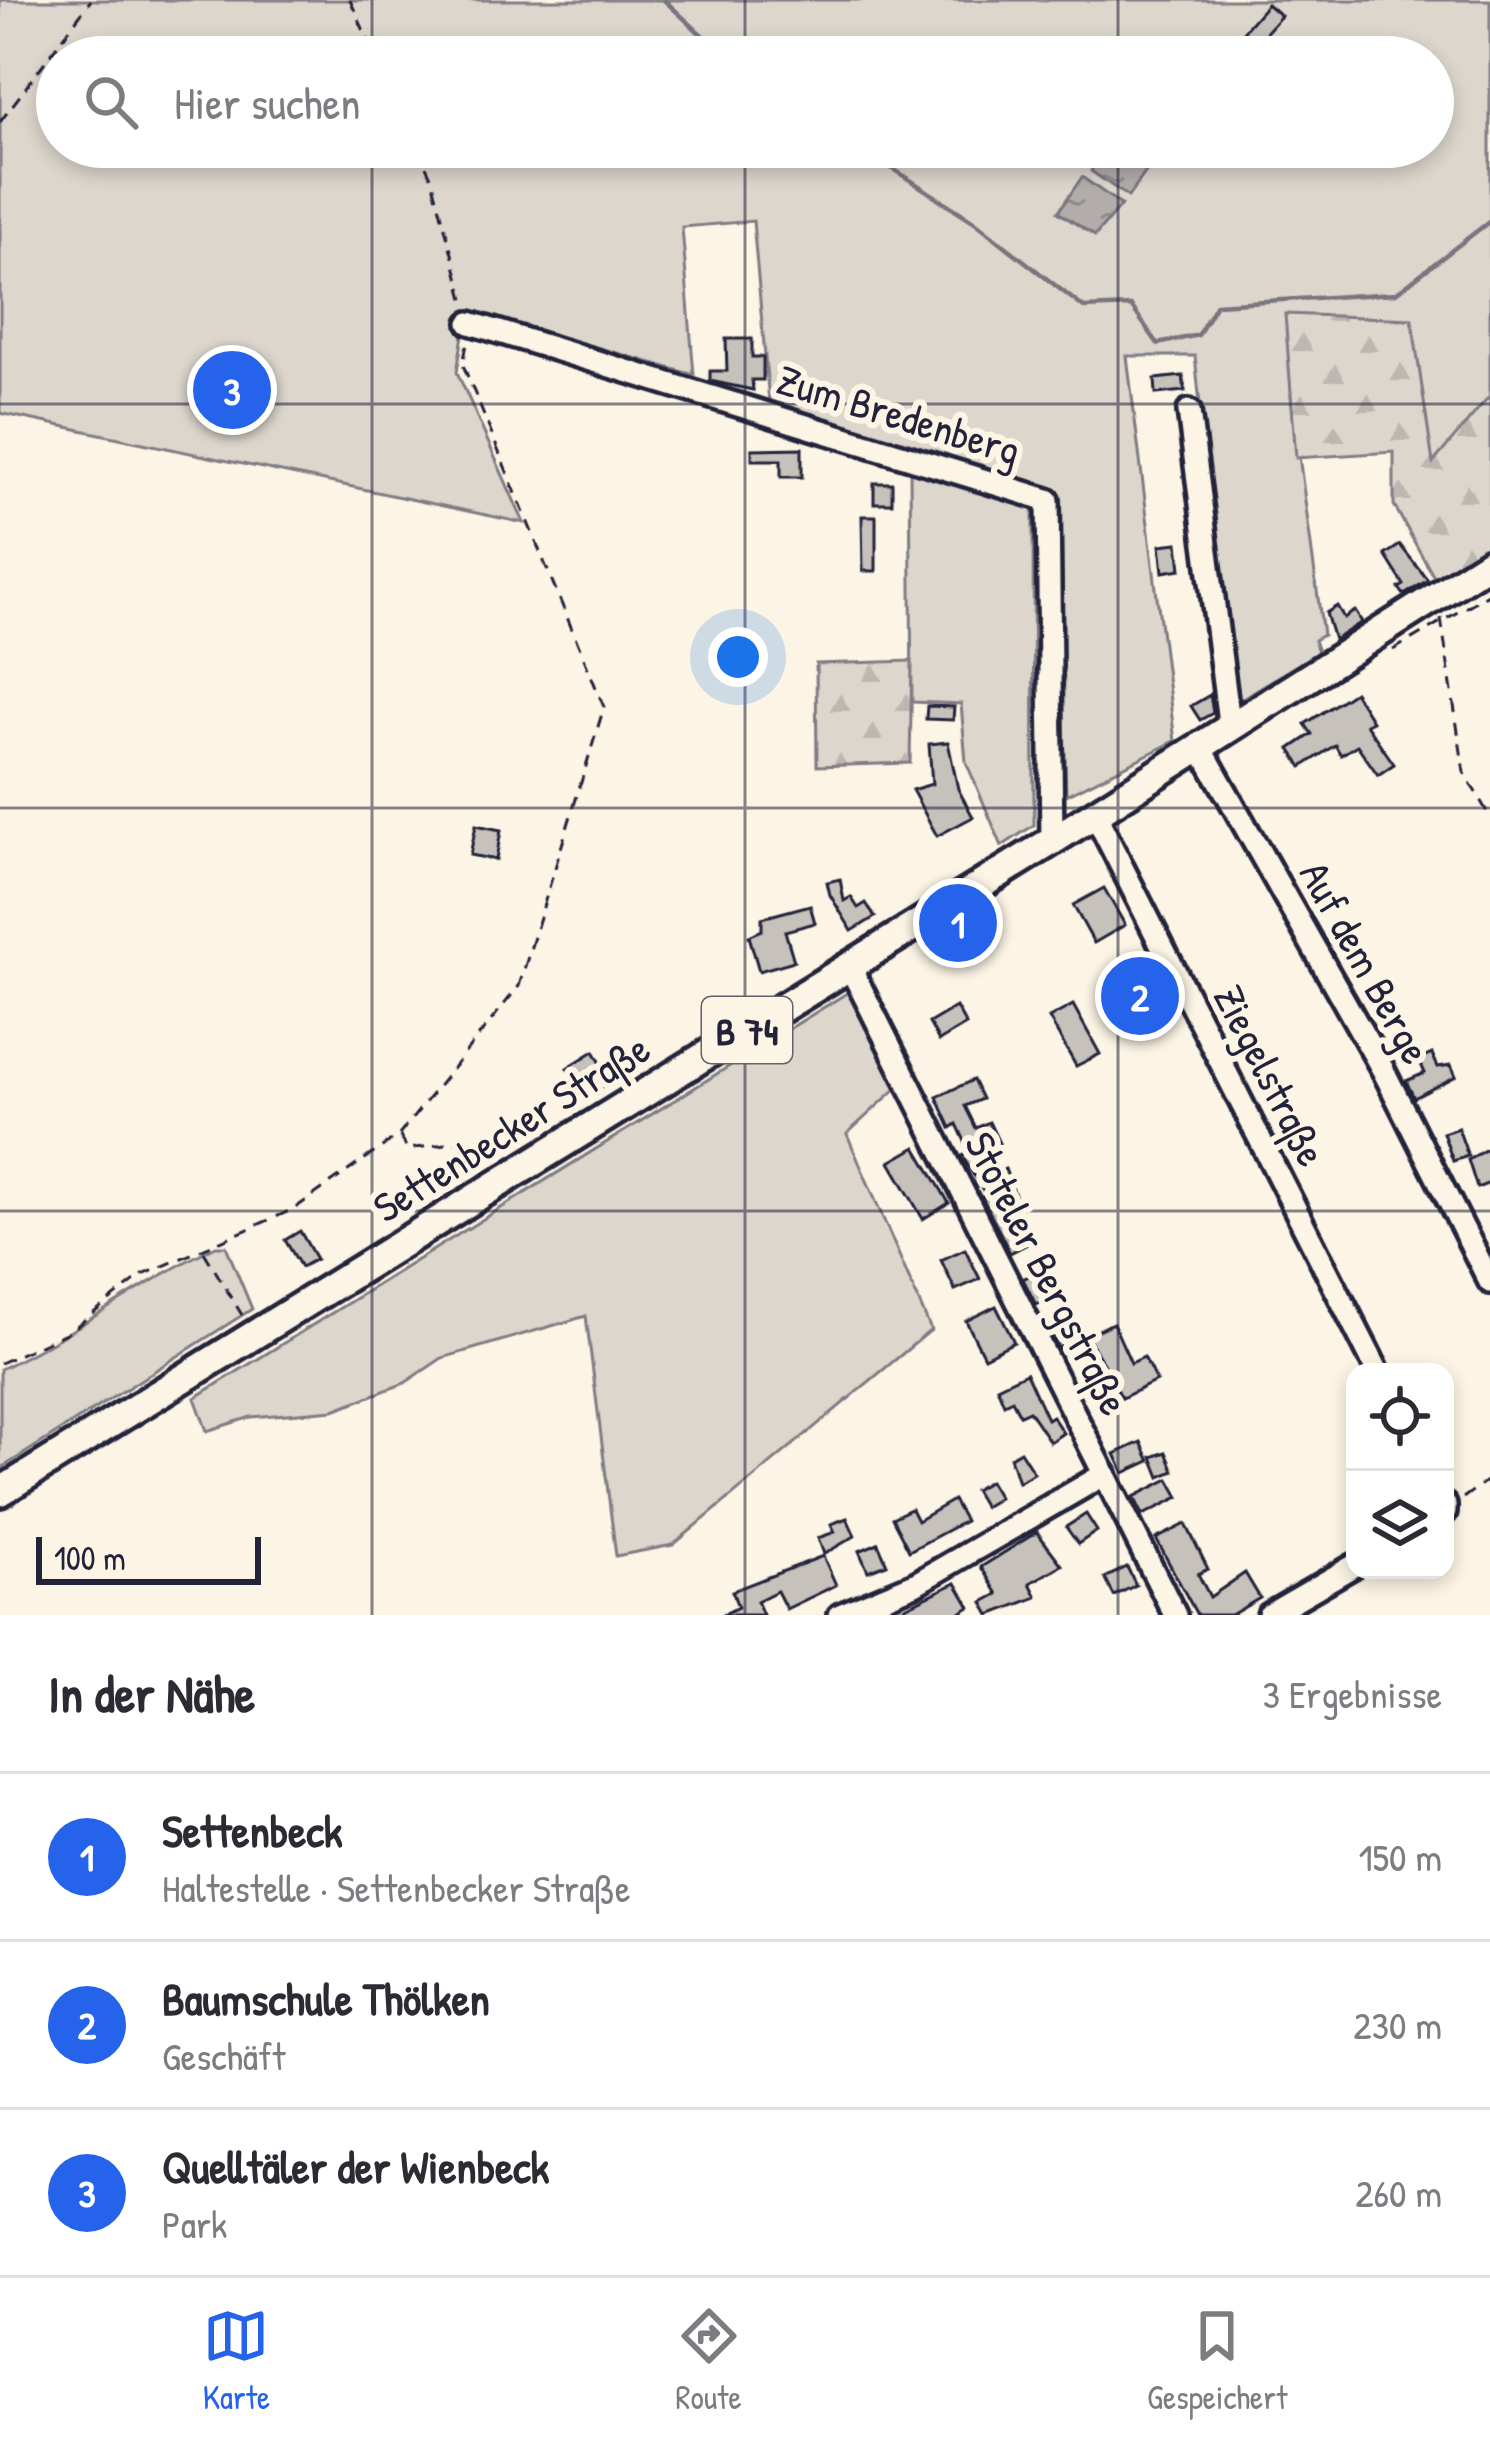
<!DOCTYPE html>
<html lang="de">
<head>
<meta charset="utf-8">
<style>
  :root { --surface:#fff; --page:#f2f2f3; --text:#2b2b33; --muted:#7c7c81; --line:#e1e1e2; --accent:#2563eb }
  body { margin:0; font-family:"Patrick Hand",sans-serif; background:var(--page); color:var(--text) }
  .controls { position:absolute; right:36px; bottom:36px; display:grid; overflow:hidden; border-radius:24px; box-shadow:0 6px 18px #0003 }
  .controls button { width:108px; height:108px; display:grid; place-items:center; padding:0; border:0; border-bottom:3px solid var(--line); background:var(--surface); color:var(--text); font:60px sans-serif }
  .scale { position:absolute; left:36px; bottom:30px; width:225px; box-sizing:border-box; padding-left:12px; border:6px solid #22223b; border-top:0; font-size:33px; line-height:42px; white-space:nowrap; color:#22223b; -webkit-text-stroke:9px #fcf5e5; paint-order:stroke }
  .you { position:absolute; left:738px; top:657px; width:42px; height:42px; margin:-30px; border:9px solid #fff; border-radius:50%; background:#1a73e8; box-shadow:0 0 0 18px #1a73e833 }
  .badge { display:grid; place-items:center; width:78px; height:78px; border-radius:50%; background:var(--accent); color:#fff; font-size:39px; font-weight:700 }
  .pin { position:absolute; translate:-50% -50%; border:6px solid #fff; box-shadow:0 3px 12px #0006 }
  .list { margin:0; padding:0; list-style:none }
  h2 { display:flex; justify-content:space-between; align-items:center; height:156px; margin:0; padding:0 48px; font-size:51px }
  h2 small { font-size:39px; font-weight:400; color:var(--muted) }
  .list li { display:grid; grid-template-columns:78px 1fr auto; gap:36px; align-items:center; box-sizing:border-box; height:168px; padding:0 48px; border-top:3px solid var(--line) }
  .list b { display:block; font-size:45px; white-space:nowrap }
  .list p { margin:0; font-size:39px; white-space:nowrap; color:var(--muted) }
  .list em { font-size:39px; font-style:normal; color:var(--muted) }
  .icon { flex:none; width:66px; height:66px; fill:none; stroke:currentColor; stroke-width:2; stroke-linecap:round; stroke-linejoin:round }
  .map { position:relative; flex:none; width:1490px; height:1615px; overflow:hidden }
  .search { position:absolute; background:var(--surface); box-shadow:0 6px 18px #0003; left:36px; right:36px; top:36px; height:132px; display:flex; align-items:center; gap:30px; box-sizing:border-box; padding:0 42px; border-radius:66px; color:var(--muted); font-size:45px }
  .sheet { height:660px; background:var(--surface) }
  nav { display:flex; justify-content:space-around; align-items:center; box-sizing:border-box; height:168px; border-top:3px solid var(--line); background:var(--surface); font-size:33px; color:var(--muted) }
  nav a { display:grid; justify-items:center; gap:6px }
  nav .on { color:var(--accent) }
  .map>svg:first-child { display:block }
  .green { fill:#dcd6cc; stroke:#7f7c84; stroke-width:3; fill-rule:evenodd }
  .forest { fill:url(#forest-firs); stroke:#7f7c84; stroke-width:3 }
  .water { fill:url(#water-ripples); stroke:#78757e; stroke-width:3 }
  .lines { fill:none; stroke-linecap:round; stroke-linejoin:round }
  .stream { stroke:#78757e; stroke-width:4.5 }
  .building { fill:#c6c1bb; stroke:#22223b; stroke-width:3 }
  .minor-casing { stroke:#22223b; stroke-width:30 }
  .major-casing { stroke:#22223b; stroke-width:36 }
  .path { stroke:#22223b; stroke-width:3; stroke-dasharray:12 9; stroke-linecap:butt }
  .minor { stroke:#fcf5e5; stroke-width:21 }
  .major { stroke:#fcf5e5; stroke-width:27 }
  .grid { fill:none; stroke:#22223b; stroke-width:3; stroke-opacity:0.55 }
  .labels { text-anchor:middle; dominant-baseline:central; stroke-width:12; stroke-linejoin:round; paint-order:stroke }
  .shield { fill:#fcf5e5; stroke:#63616e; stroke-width:3 }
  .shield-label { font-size:39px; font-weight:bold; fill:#22223b }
  .street-label { font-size:42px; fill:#22223b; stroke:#fcf5e5 }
</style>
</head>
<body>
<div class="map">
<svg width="1490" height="1615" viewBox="0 0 1490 1615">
  <defs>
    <pattern id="forest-firs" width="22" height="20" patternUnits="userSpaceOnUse" patternTransform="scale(3)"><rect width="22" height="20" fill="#dcd6cc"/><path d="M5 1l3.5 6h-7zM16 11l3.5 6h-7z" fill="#bcb7b0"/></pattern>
    <pattern id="water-ripples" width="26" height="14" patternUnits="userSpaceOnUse" patternTransform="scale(3)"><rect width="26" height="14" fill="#b2adab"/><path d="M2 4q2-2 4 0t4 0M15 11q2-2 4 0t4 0" fill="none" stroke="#908c8c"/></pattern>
  </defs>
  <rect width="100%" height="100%" fill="#fcf5e5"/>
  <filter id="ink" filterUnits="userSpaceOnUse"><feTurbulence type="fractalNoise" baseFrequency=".00833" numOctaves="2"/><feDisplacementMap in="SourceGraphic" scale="24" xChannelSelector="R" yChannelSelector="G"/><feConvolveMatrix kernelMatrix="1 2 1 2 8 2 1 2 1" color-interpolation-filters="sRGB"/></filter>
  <g filter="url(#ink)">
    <g class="green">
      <path d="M0,0H1490V541L1432,465L1291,396L1323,635L1314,640L1318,652L1231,705L1195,356H1127L1175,741L1066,795L1058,498L1052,491L769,402L753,221L682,227L694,375L467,310L457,372L524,523L0,413ZM57,57H1433V147H57Z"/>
      <polygon points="910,469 1033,509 1034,825 1002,846 966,762 961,704 912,702"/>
      <polygon points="855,988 900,1085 847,1134 931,1330 673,1545 616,1556 586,1316 442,1358 405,1383 334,1410 251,1417 207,1431 195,1398"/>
      <path d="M216,1246H226L252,1309L0,1469V1369C76,1334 141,1282 216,1246Z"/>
    </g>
    <g class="forest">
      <polygon points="1285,314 1412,319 1433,463 1490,395 1490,544 1437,583 1394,505 1394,452 1296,458"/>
      <polygon points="912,661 910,763 817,766 816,664"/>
    </g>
    <g class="water">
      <polygon points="1106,147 1145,147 1157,156 1128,197 1091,171"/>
      <polygon points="1082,177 1121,205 1095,236 1058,212"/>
    </g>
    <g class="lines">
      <g class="stream">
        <polyline points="664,0 726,57"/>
        <polyline points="859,147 975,222 1084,308 1131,306 1158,344 1198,335 1216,304 1396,293 1490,221"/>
      </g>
    </g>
    <g class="building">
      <polygon points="1267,4 1281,16 1244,57 1221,57"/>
      <polygon points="726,339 752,339 752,357 763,357 763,380 752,380 753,390 710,381 710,371 727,371"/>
      <polygon points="1183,376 1185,391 1156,394 1155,379"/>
      <polygon points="802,448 802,477 781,477 781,460 752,460 752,449"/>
      <rect x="874" y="483" width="18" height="20"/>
      <polygon points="862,516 876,516 876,571 863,571"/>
      <polygon points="1178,543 1181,569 1163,572 1160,545"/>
      <polygon points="1400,545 1428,580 1404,595 1399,588 1404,585 1385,555"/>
      <polygon points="1337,606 1344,618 1355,611 1362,622 1334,640 1326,613"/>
      <polygon points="1354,692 1372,721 1366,724 1394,764 1378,775 1357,745 1341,755 1335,745 1302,767 1290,749 1312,734 1305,724"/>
      <polygon points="1210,695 1213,713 1200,720 1191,706"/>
      <polygon points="927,706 954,707 953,720 926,719"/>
      <polygon points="948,742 958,789 973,817 937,836 912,790 932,784 929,744"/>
      <polygon points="476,825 501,830 496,860 470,855"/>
      <polygon points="840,879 844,901 851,897 858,908 866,903 875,917 852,931 830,895 827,882"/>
      <polygon points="1104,888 1125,925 1094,943 1073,905"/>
      <polygon points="810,905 815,923 785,931 794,961 759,971 749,936 762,930 762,918"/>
      <polygon points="1073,1005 1100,1054 1076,1066 1049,1018"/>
      <polygon points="956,1007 966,1025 939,1041 929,1023"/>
      <polygon points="594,1051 602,1065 614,1057 624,1073 586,1097 567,1068"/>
      <polygon points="1432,1054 1438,1067 1451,1065 1456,1076 1414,1098 1406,1081 1425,1073 1419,1060"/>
      <polygon points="973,1080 982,1099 965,1106 976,1128 989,1122 999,1143 984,1150 996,1173 1005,1169 1033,1241 1010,1253 982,1197 986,1195 962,1156 970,1152 957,1124 951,1128 937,1097"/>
      <polygon points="1458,1128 1468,1156 1453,1161 1443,1133"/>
      <polygon points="916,1147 949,1203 923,1219 890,1162"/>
      <polygon points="1490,1147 1490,1183 1477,1188 1468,1160"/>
      <polygon points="469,1153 477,1167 456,1179 449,1167"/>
      <polygon points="300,1231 316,1259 301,1267 285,1240"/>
      <polygon points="965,1249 980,1279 955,1290 941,1260"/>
      <polygon points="1040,1270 1053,1297 1036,1305 1023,1279"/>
      <polygon points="996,1306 1014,1342 984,1357 966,1321"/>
      <polygon points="1076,1319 1084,1336 1058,1348 1050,1331"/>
      <polygon points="1113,1323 1131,1363 1144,1357 1156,1381 1122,1398 1087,1335"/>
      <polygon points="1026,1373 1047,1419 1052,1416 1063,1433 1050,1442 1029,1411 1020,1415 1012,1400 1004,1404 997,1387"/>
      <polygon points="1141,1442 1150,1461 1124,1473 1115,1454"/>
      <polygon points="1020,1451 1034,1473 1018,1482 1010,1457"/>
      <polygon points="1166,1452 1174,1471 1160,1477 1152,1457"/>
      <polygon points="1169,1479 1179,1497 1143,1515 1134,1497"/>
      <polygon points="989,1481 999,1498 984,1507 974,1490"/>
      <polygon points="953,1500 965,1521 909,1551 892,1518 911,1509 917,1521"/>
      <polygon points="1086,1514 1097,1531 1078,1544 1066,1527"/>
      <polygon points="847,1518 855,1536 824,1554 818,1538 835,1532 831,1524"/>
      <polygon points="1186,1524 1208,1569 1198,1574 1210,1597 1245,1573 1260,1598 1231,1615 1197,1615 1156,1539"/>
      <polygon points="1037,1532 1062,1565 1030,1583 1037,1597 990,1615 983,1602 998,1594 981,1567"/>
      <polygon points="878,1543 887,1564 868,1571 859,1551"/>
      <polygon points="823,1556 836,1585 786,1609 777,1591 757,1601 763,1615 722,1615 738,1607 732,1591"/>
      <polygon points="1127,1567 1136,1585 1114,1596 1105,1578"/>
      <polygon points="956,1583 970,1607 956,1615 888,1615"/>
    </g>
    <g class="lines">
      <g class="minor-casing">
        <g id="minor">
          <polyline points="470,323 1048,500 1052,841"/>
          <polyline points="1189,411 1230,730"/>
          <polyline points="1201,748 1383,1070 1490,1282"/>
          <polyline points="1095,814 1378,1372"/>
          <polyline points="850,967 1175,1615"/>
          <polyline points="1445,1505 1445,1512"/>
          <polyline points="840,1615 915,1584 1105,1474"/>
          <polyline points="1269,1615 1355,1565"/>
        </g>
      </g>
      <g class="major-casing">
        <polyline id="major" points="0,1492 1052,841 1490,562"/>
      </g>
      <g class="path">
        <polyline points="350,0 376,57"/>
        <polyline points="0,122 91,0"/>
        <polyline points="417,147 432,179 466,306"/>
        <polyline points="1441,618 1464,772 1490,817"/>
        <polyline points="1393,650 1490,593"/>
        <polyline points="940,936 956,936 965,922"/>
        <polyline points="400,1136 407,1149 523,1134 531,1138"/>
        <polyline points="204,1252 242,1315"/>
        <polyline points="0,1363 70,1331 143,1275 294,1209 399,1135 519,986 604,707 463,365 468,338"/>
        <polyline points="1463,1498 1490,1478"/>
      </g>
      <use href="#minor" class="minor"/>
      <use href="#major" class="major"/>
    </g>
  </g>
  <path class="grid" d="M372,0V57M745,0V57M1118,0V57M372,147V1615M745,147V1615M1118,147V1615M0,404H1490M0,808H1490M0,1211H1490"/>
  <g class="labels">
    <rect class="shield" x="702" y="997" width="90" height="66" rx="9"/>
    <g class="shield-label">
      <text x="747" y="1030">B 74</text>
    </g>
    <g class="street-label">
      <text transform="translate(899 414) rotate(17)">Zum Bredenberg</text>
      <text transform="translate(1366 962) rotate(61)">Auf dem Berge</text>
      <text transform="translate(1271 1075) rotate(63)">Ziegelstraße</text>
      <text transform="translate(511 1127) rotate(-32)">Settenbecker Straße</text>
      <text transform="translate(1048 1273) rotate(63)">Stoteler Bergstraße</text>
    </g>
  </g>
</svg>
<div class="controls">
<button><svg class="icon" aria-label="locate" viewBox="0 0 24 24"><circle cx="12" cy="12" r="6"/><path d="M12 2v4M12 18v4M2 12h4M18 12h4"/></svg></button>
<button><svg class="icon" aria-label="layers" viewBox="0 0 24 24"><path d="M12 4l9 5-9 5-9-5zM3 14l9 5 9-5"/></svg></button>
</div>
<div class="scale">100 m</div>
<div class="you"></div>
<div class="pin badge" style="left:958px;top:923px">1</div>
<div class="pin badge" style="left:1140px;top:996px">2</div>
<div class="pin badge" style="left:232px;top:390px">3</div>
<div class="search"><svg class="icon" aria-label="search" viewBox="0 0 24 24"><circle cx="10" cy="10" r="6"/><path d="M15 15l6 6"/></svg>Hier suchen</div>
</div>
<section class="sheet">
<h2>In der Nähe<small>3 Ergebnisse</small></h2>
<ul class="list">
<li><span class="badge">1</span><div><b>Settenbeck</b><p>Haltestelle · Settenbecker Straße</p></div><em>150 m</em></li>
<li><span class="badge">2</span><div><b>Baumschule Thölken</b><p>Geschäft</p></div><em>230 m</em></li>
<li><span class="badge">3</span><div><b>Quelltäler der Wienbeck</b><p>Park</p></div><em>260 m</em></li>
</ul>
</section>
<nav>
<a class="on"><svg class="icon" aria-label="map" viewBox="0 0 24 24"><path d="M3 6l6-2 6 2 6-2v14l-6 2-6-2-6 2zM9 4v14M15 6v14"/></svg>Karte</a>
<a><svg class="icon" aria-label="directions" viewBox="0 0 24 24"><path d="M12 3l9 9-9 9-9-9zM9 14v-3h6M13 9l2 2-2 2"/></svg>Route</a>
<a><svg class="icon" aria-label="saved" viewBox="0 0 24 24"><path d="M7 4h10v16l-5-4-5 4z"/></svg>Gespeichert</a>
</nav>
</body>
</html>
